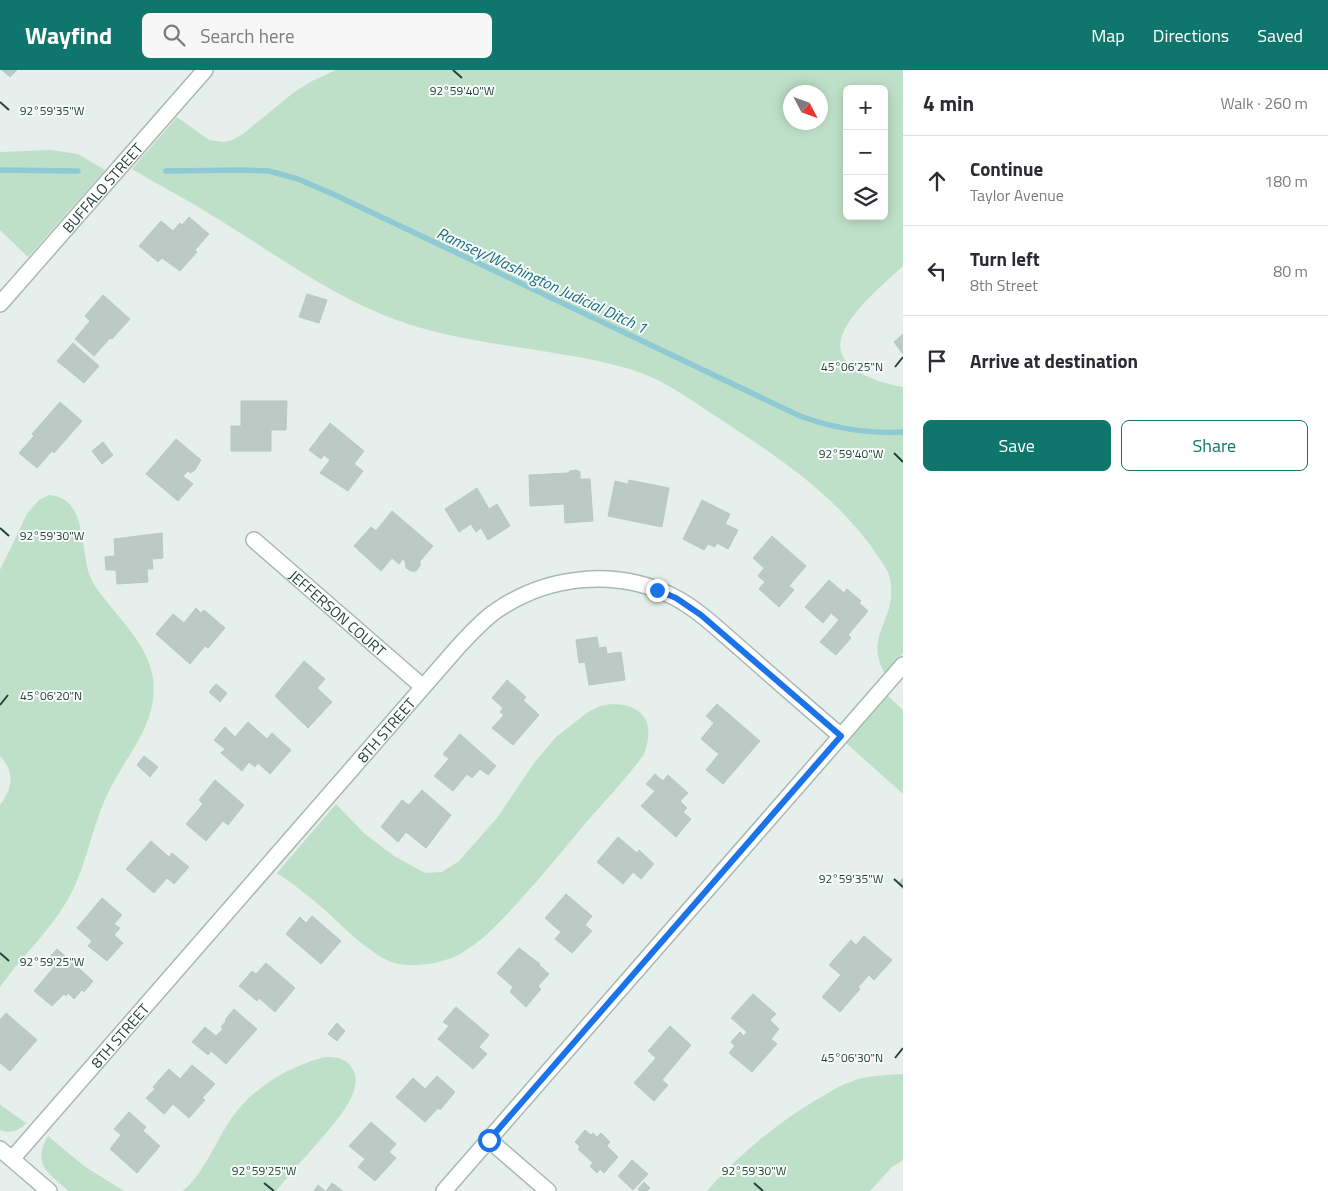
<!DOCTYPE html>
<html lang="en">
<head>
<meta charset="utf-8">
<style>
  :root { --surface:#fff; --page:#f7f7f7; --text:#2b2b33; --muted:#7c7c81; --line:#e1e1e2; --accent:#0f766e }
  body { margin:0; font-family:"Titillium Web",sans-serif; background:var(--page); color:var(--text) }
  .controls { position:absolute; right:15px; top:15px; display:grid; overflow:hidden; border-radius:8px; box-shadow:0 2px 12px #0003 }
  .controls button { width:45px; height:45px; display:grid; place-items:center; padding:0; border:0; border-bottom:1px solid var(--line); background:var(--surface); color:var(--text); font:25px sans-serif }
  .compass { position:absolute; left:783px; top:15px; width:45px; height:45px; border-radius:50%; background:var(--surface); box-shadow:0 2px 12px #0003; rotate:131deg }
  .stop { position:absolute; width:15px; height:15px; margin:-11px; border:4px solid #1a73e8; border-radius:50%; background:#fff }
  .stop.end { background:#1a73e8; border-color:#fff; box-shadow:0 1px 5px #0008 }
  .list { margin:0; padding:0; list-style:none }
  h2 { display:flex; justify-content:space-between; align-items:center; height:65px; margin:0; padding:0 20px; font-size:21px }
  h2 small { font-size:16px; font-weight:400; color:var(--muted) }
  .list li { display:grid; grid-template-columns:32px 1fr auto; gap:15px; align-items:center; box-sizing:border-box; height:90px; padding:0 20px; border-top:1px solid var(--line) }
  .list b { display:block; font-size:19px; white-space:nowrap }
  .list p { margin:0; font-size:16px; white-space:nowrap; color:var(--muted) }
  .list em { font-size:16px; font-style:normal; color:var(--muted) }
  .actions { display:flex; gap:10px; padding:15px 20px }
  .actions a { flex:1; padding:11px 0; border:1px solid var(--accent); border-radius:8px; text-align:center; font-size:18px; color:var(--accent) }
  .actions .main { background:var(--accent); color:#fff }
  .icon { flex:none; width:28px; height:28px; fill:none; stroke:currentColor; stroke-width:2; stroke-linecap:round; stroke-linejoin:round }
  .map { position:relative; flex:none; width:903px; height:1121px; overflow:hidden }
  header { display:flex; align-items:center; gap:30px; box-sizing:border-box; height:70px; padding:0 25px; background:var(--accent); color:#fff }
  header strong { font-size:24px }
  nav { display:flex; gap:28px; margin-inline-start:auto; font-size:18px }
  .search { width:350px; height:45px; background:var(--page); display:flex; align-items:center; gap:12px; box-sizing:border-box; padding:0 18px; border-radius:8px; color:var(--muted); font-size:19px }
  main { display:flex }
  aside { flex:1; background:var(--surface) }
  .map>svg:first-child { display:block }
  .green { fill:#bfe0c8; fill-rule:evenodd }
  .lines { fill:none; stroke-linecap:round; stroke-linejoin:round }
  .stream { stroke:#8ec9d4; stroke-width:5.5 }
  .building { fill:#bbcac4; stroke:#b8c9c2 }
  .minor-casing { stroke:#a8b8b2; stroke-width:18 }
  .tertiary-casing { stroke:#a8b8b2; stroke-width:18 }
  .minor { stroke:#fff; stroke-width:15 }
  .tertiary { stroke:#fff; stroke-width:15 }
  .route { stroke:#1a73e8; stroke-width:6 }
  .ticks { fill:none; stroke:#24423a; stroke-width:2 }
  .labels { text-anchor:middle; dominant-baseline:central; stroke-width:4; stroke-linejoin:round; paint-order:stroke }
  .street-label { font-size:15px; fill:#24423a; stroke:#f7fbf9 }
  .water-label { font-size:16px; font-style:italic; fill:#1c6f80; stroke:#f7fbf9 }
  .ticks-label { font-size:12px; text-anchor:middle; fill:#24423a; stroke:#f7fbf9; stroke-width:4; stroke-linejoin:round; paint-order:stroke }
</style>
</head>
<body>
<header>
<strong>Wayfind</strong>
<div class="search"><svg class="icon" aria-label="search" viewBox="0 0 24 24"><circle cx="10" cy="10" r="6"/><path d="M15 15l6 6"/></svg>Search here</div>
<nav><a>Map</a><a>Directions</a><a>Saved</a></nav>
</header>
<main>
<div class="map">
<svg width="903" height="1121" viewBox="0 0 903 1121">
  <rect width="100%" height="100%" fill="#e6efeb"/>
  <g class="green">
    <path d="M336,0H903V196C884,214 854,238 843,263C828,298 878,313 903,317V583L885,604C861,562 903,548 888,502C846,431 784,391 717,347C688,328 660,307 626,298C555,278 479,277 408,254C338,231 280,187 218,149C190,131 160,116 132,99L177,47L209,70L224,72L232,70L243,64L293,23L312,11ZM847,19H884V146H847ZM791,22H821V52H791Z"/>
    <polygon points="51,80 78,84 105,100 28,187 0,160 0,82"/>
    <path d="M49,425C88,427 80,482 90,506C93,514 99,522 104,528C123,553 148,576 153,608C159,654 125,686 107,725C91,759 86,799 67,831C49,862 21,887 0,917V735C13,718 15,702 0,686V500L27,444L39,430Z"/>
    <polygon points="887,625 903,640 903,724 846,673"/>
    <path d="M611,634C646,634 656,655 643,686C625,710 604,732 584,755C563,780 542,806 520,830C501,851 480,875 454,887C437,894 412,898 394,893C372,886 342,856 325,840C309,827 294,814 277,803L336,734L365,764L394,786L425,803L442,802L459,791L497,748L534,693L556,667L588,642L600,636Z"/>
    <path d="M325,987C336,987 346,988 352,998C368,1021 328,1060 314,1077C301,1091 289,1106 276,1121H183C201,1105 212,1081 224,1060C246,1022 283,998 325,987Z"/>
    <path d="M903,1004V1090L892,1097L870,1121H707C738,1085 775,1055 816,1030C827,1024 838,1016 850,1012C866,1005 886,1005 903,1004Z"/>
    <path d="M0,1034L2,1036L26,1053C19,1061 10,1064 0,1060Z"/>
    <path d="M48,1066L84,1096L124,1121H69C49,1104 31,1094 48,1066Z"/>
  </g>
  <g class="lines">
    <g class="stream">
      <polyline points="0,100 78,101"/>
      <path d="M166,101L244,100L269,101L298,109L335,125L800,346C833,358 868,364 903,362"/>
    </g>
  </g>
  <g class="building">
    <polygon points="2,0 17,0 10,7"/>
    <polygon points="189,147 209,164 195,180 197,182 180,201 162,188 158,192 139,176 161,151 173,161 180,153 182,155"/>
    <polygon points="307,224 327,230 319,253 299,247"/>
    <polygon points="103,225 130,249 112,269 110,268 94,286 75,269 90,251 85,246"/>
    <polygon points="903,264 903,284 894,272"/>
    <polygon points="73,273 99,296 84,313 57,291"/>
    <polygon points="241,331 287,331 286,360 271,360 271,381 231,381 231,356 241,356"/>
    <polygon points="60,332 82,351 54,383 52,381 37,398 19,383 34,366 32,364"/>
    <polygon points="330,353 364,381 354,394 363,401 348,421 320,403 330,390 324,385 321,389 309,380"/>
    <polygon points="176,369 201,390 195,400 190,403 188,401 183,406 193,414 178,431 146,404"/>
    <polygon points="103,372 113,385 102,394 92,381"/>
    <polygon points="576,400 580,402 580,409 590,409 593,451 565,453 564,434 530,436 529,405 568,403 570,401"/>
    <polygon points="629,410 669,418 662,457 608,446 615,411 628,414"/>
    <polygon points="477,418 489,439 497,434 510,456 488,470 481,458 476,462 471,454 459,462 445,439"/>
    <polygon points="702,430 730,444 725,454 738,460 728,479 717,473 715,477 708,474 704,480 683,469"/>
    <polygon points="392,441 433,476 420,491 420,496 416,501 411,501 406,498 405,491 403,489 399,494 392,488 381,501 354,476 371,457 376,461"/>
    <polygon points="162,463 163,488 152,489 153,499 147,499 148,512 117,514 116,500 106,500 105,487 115,486 114,469"/>
    <polygon points="772,466 806,496 789,516 794,520 779,537 759,519 765,512 758,506 764,498 753,488"/>
    <polygon points="829,510 844,523 847,519 861,531 859,533 868,541 848,565 851,568 836,585 820,572 839,550 831,543 823,553 805,537"/>
    <polygon points="196,538 201,543 204,540 225,558 208,578 205,576 190,594 156,564 173,544 184,553"/>
    <polygon points="597,567 599,578 606,577 607,584 621,582 625,610 589,615 585,592 579,593 576,570"/>
    <polygon points="304,591 325,609 317,618 332,632 308,658 275,626"/>
    <polygon points="507,610 526,627 523,630 539,645 513,675 492,658 504,645 500,642 503,638 492,628"/>
    <polygon points="216,614 227,623 220,632 209,622"/>
    <polygon points="717,634 760,671 723,714 706,700 719,684 701,669 714,653 706,646"/>
    <polygon points="248,652 267,669 272,663 291,680 270,704 258,693 255,697 249,692 242,701 221,683 225,679 214,670 225,657 235,667"/>
    <polygon points="460,664 496,696 488,705 480,699 472,708 467,704 453,721 434,706 449,689 443,684"/>
    <polygon points="144,686 158,697 150,707 137,695"/>
    <polygon points="655,704 663,711 668,705 688,723 680,731 687,738 683,742 691,749 676,767 641,736 655,721 646,714"/>
    <polygon points="215,710 244,735 228,755 223,751 206,771 186,754 203,734 199,730"/>
    <polygon points="422,720 451,745 426,778 406,762 398,772 381,757 402,730 409,735"/>
    <polygon points="618,767 637,783 639,780 654,794 641,809 633,802 623,814 597,792"/>
    <polygon points="151,771 169,787 172,783 189,797 174,814 167,808 154,823 126,799"/>
    <polygon points="903,808 903,819 898,814"/>
    <polygon points="566,824 592,846 585,855 592,861 572,883 555,869 561,862 545,848"/>
    <polygon points="102,828 122,845 114,854 120,858 114,865 123,873 107,891 88,876 92,871 77,858"/>
    <polygon points="312,846 341,871 321,894 286,864 300,847 306,853"/>
    <polygon points="864,866 892,890 874,910 869,905 858,917 860,919 840,942 822,927 841,905 829,895 851,870 856,875"/>
    <polygon points="519,878 540,894 539,895 549,904 538,916 541,919 526,937 510,922 513,917 497,903"/>
    <polygon points="57,879 93,911 84,922 82,920 74,929 68,923 66,926 64,924 52,936 34,921 55,896 47,890"/>
    <polygon points="266,893 295,918 275,942 259,928 257,931 239,916 252,901 256,904"/>
    <polygon points="753,924 776,944 770,950 779,959 771,969 777,974 752,1002 729,983 735,976 731,972 740,962 744,966 747,962 731,948"/>
    <polygon points="456,937 489,965 479,977 487,984 473,999 438,969 449,956 443,952"/>
    <polygon points="234,939 257,959 226,994 211,981 208,985 192,972 205,957 216,966 223,959 221,957 226,951 225,950"/>
    <polygon points="6,943 37,970 10,1001 0,993 0,950"/>
    <polygon points="337,953 345,961 337,971 328,964"/>
    <polygon points="670,956 691,975 662,1010 668,1015 654,1031 634,1013 656,988 648,981"/>
    <polygon points="192,995 215,1014 202,1028 205,1030 189,1048 173,1034 164,1044 146,1028 155,1019 153,1017 169,999 180,1009"/>
    <polygon points="437,1006 455,1022 440,1040 438,1038 425,1052 396,1027 413,1008 425,1019"/>
    <polygon points="129,1042 146,1057 143,1061 160,1076 137,1103 110,1079 121,1065 114,1059"/>
    <polygon points="371,1052 396,1074 389,1082 396,1088 375,1111 358,1097 365,1089 349,1076"/>
    <polygon points="585,1060 591,1065 593,1063 597,1067 601,1063 610,1072 607,1076 618,1087 604,1103 600,1099 597,1103 590,1096 593,1093 578,1079 580,1077 575,1072"/>
    <polygon points="632,1090 648,1104 633,1120 618,1106"/>
    <polygon points="644,1112 650,1118 647,1121 640,1121 638,1119"/>
    <polygon points="332,1113 343,1121 326,1121"/>
    <polygon points="318,1115 325,1121 314,1121"/>
  </g>
  <g class="lines">
    <g class="minor-casing">
      <g id="minor">
        <path id="s1" d="M254,470L423,617"/>
        <polyline points="489,1070 548,1121"/>
        <path id="s2" d="M12,1089L458,577C469,565 480,553 493,543C546,505 617,497 676,528C700,541 720,561 741,579C774,608 807,637 841,666"/>
        <polyline points="444,1121 903,595"/>
      </g>
    </g>
    <g class="tertiary-casing">
      <g id="tertiary">
        <path id="s3" d="M0,234L205,0"/>
        <polyline points="0,1079 49,1121"/>
      </g>
    </g>
    <use href="#minor" class="minor"/>
    <use href="#tertiary" class="tertiary"/>
  </g>
  <g class="lines">
    <polyline class="route" points="489,1070 841,666 701,545 676,528 657,520"/>
  </g>
  <path class="ticks" d="M453,0L462,8M0,32L9,40M895,297L903,287M894,383L903,392M0,458L9,466M0,635L8,625M894,809L903,817M0,883L9,891M895,988L903,978M264,1113L274,1121M754,1113L763,1121"/>
  <g class="labels">
    <g class="street-label">
      <text stroke="none"><textPath href="#s3" startOffset="155">BUFFALO STREET</textPath></text>
      <text stroke="none"><textPath href="#s1" startOffset="111">JEFFERSON COURT</textPath></text>
      <text stroke="none"><textPath href="#s2" startOffset="569">8TH STREET</textPath></text>
      <text stroke="none"><textPath href="#s2" startOffset="164">8TH STREET</textPath></text>
    </g>
    <g class="water-label">
      <text transform="translate(542 210) rotate(25)">Ramsey/Washington Judicial Ditch 1</text>
    </g>
  </g>
  <g class="ticks-label">
    <text x="462" y="25">92°59'40"W</text>
    <text x="52" y="45">92°59'35"W</text>
    <text x="852" y="301">45°06'25"N</text>
    <text x="851" y="388">92°59'40"W</text>
    <text x="52" y="470">92°59'30"W</text>
    <text x="51" y="630">45°06'20"N</text>
    <text x="851" y="813">92°59'35"W</text>
    <text x="52" y="896">92°59'25"W</text>
    <text x="852" y="992">45°06'30"N</text>
    <text x="264" y="1105">92°59'25"W</text>
    <text x="754" y="1105">92°59'30"W</text>
  </g>
</svg>
<div class="controls">
<button>+</button>
<button>−</button>
<button><svg class="icon" aria-label="layers" viewBox="0 0 24 24"><path d="M12 4l9 5-9 5-9-5zM3 14l9 5 9-5"/></svg></button>
</div>
<svg class="compass" viewBox="-18 -18 36 36"><path d="M0-13l5 13h-10z" fill="#e53935"/><path d="M0 13l5-13h-10z" fill="#7c7c81"/></svg>
<div class="stop" style="left:489px;top:1070px"></div>
<div class="stop end" style="left:657px;top:520px"></div>
</div>
<aside>
<h2>4 min<small>Walk · 260 m</small></h2>
<ul class="list">
<li><svg class="icon" aria-label="ahead" viewBox="0 0 24 24"><path d="M12 20V5M6 11l6-6 6 6"/></svg><div><b>Continue</b><p>Taylor Avenue</p></div><em>180 m</em></li>
<li><svg class="icon" aria-label="left" viewBox="0 0 24 24"><path d="M17 20v-9H6M10 6l-5 5 5 5"/></svg><div><b>Turn left</b><p>8th Street</p></div><em>80 m</em></li>
<li><svg class="icon" aria-label="arrive" viewBox="0 0 24 24"><path d="M6 21V4h12l-3 4 3 4H6"/></svg><div><b>Arrive at destination</b></div></li>
</ul>
<div class="actions"><a class="main">Save</a><a>Share</a></div>
</aside>
</main>
</body>
</html>
